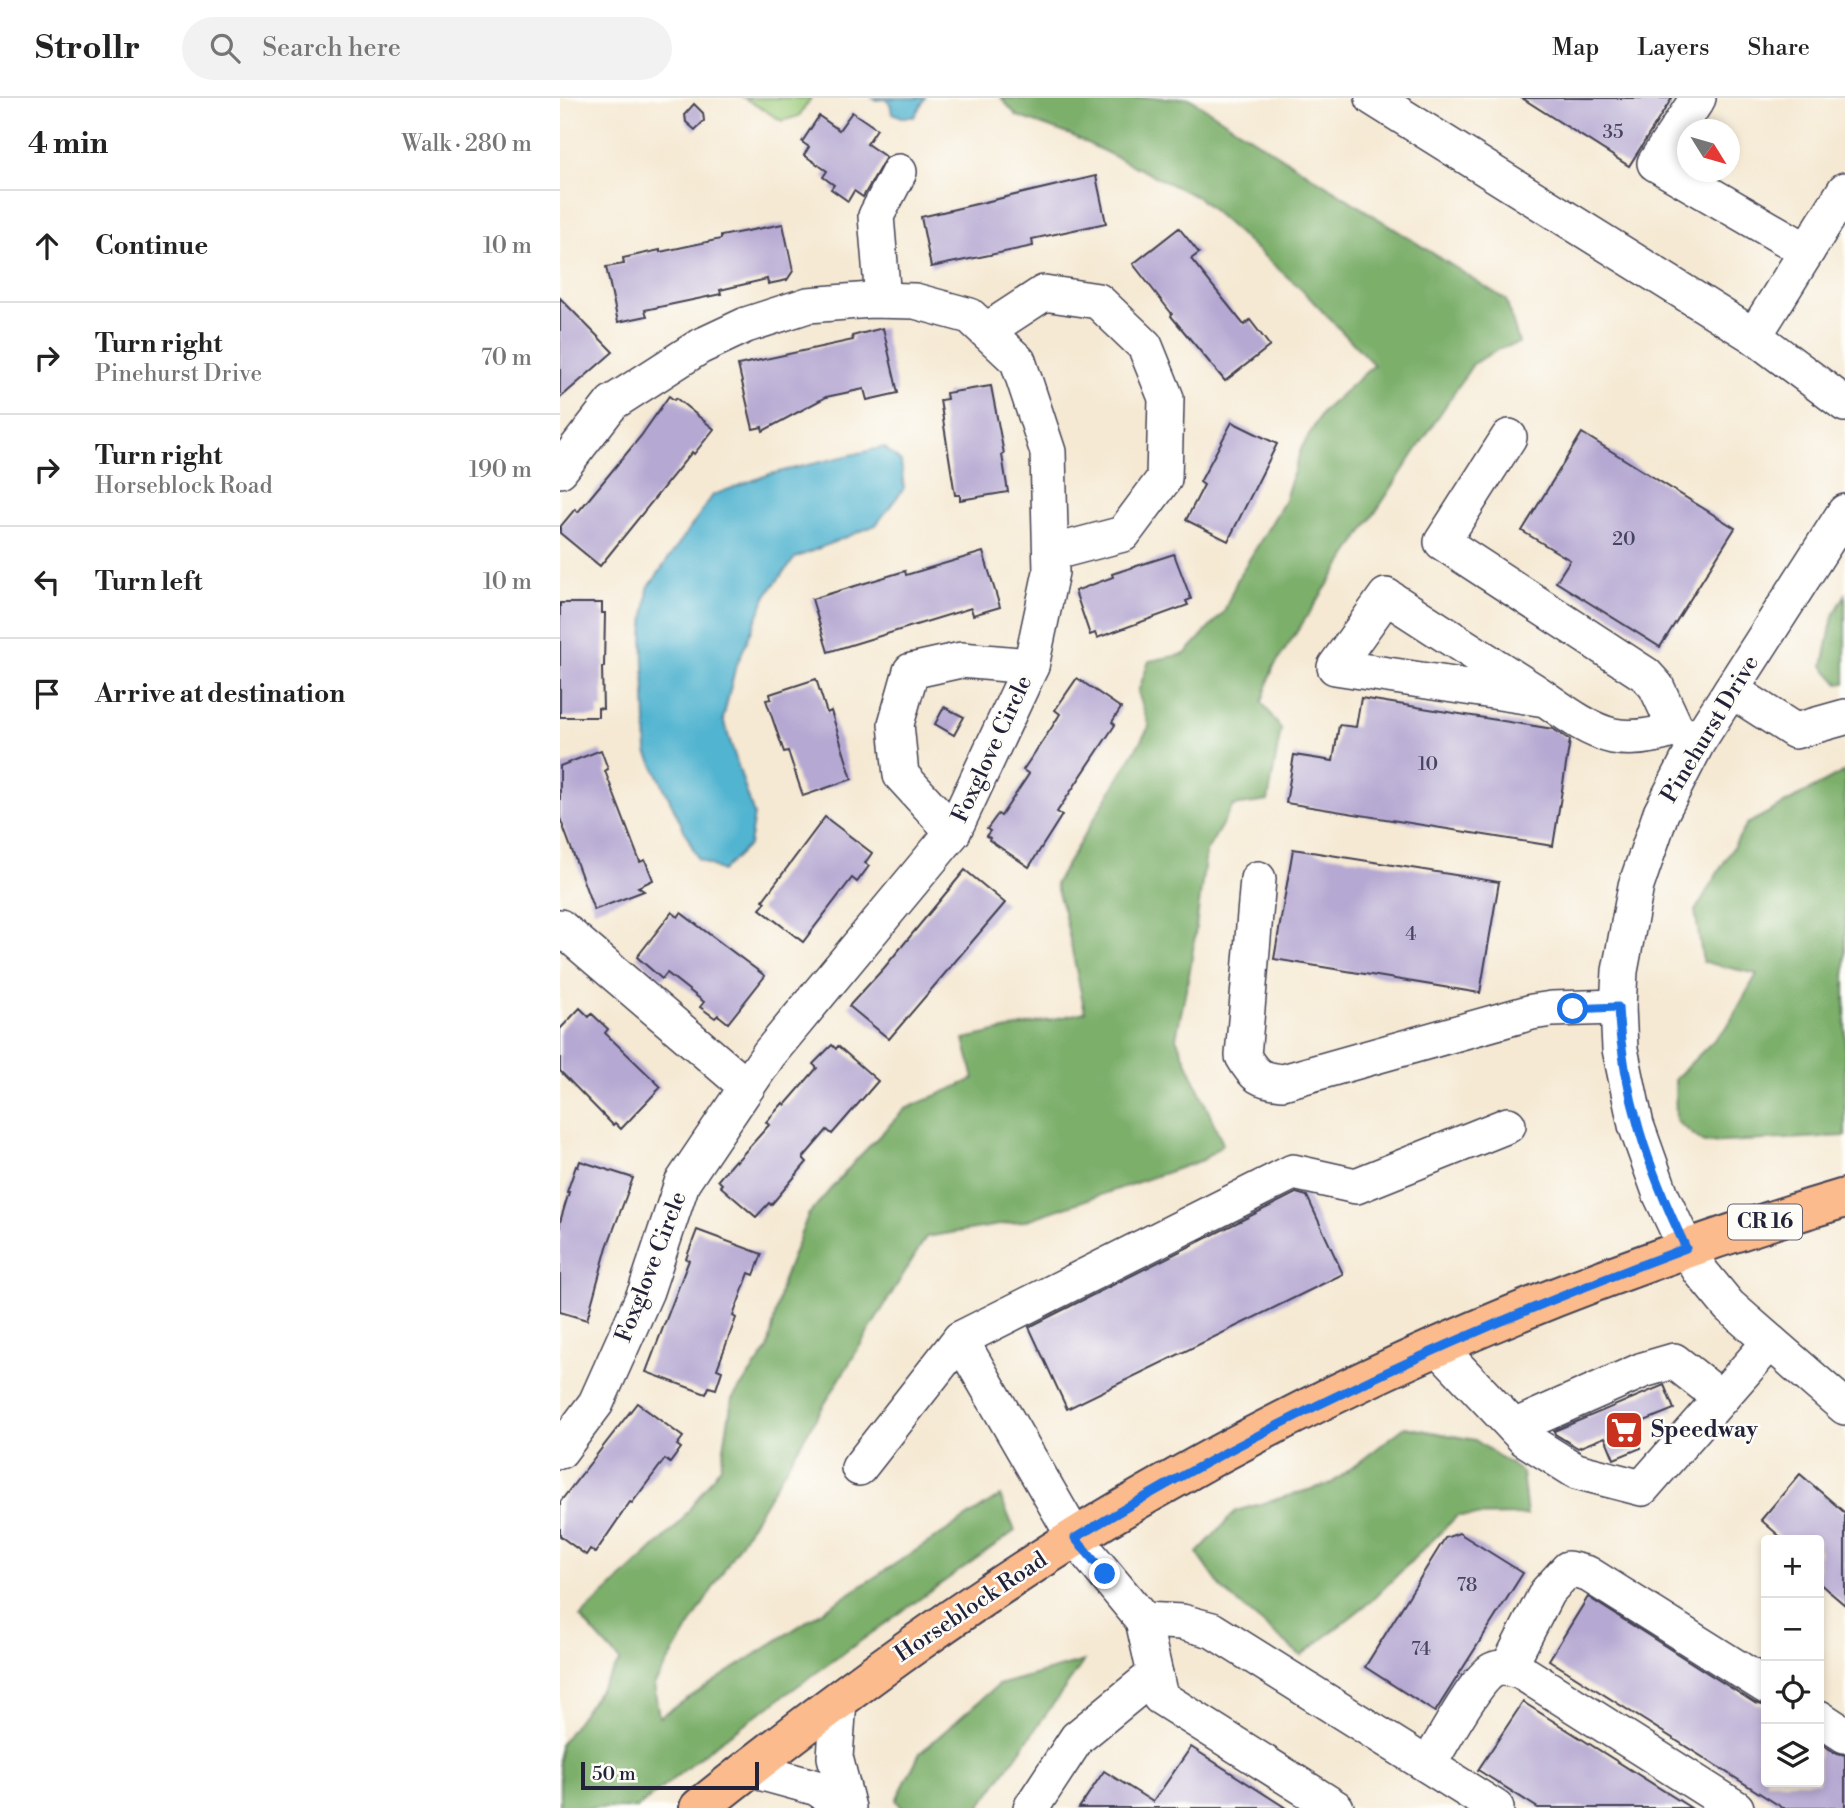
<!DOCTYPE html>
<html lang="en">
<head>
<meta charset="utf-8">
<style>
  :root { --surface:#fff; --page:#f2f2f2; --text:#222; --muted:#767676; --line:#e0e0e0 }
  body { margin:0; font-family:"Libre Bodoni",serif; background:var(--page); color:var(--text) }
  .controls { position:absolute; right:21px; bottom:21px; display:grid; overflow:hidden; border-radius:7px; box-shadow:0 4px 10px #0003 }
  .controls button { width:63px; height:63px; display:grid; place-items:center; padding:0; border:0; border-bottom:2px solid var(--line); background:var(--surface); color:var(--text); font:35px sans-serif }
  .compass { position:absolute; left:1117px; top:21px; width:63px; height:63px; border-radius:50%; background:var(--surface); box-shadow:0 4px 10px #0003; rotate:127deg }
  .scale { position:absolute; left:21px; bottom:18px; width:178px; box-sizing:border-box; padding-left:7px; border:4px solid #22223b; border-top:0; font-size:19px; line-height:24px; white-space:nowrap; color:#22223b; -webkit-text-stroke:5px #fdfcf7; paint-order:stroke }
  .stop { position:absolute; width:21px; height:21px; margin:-16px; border:5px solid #1a73e8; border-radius:50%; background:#fff }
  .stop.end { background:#1a73e8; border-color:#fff; box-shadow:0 2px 7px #0008 }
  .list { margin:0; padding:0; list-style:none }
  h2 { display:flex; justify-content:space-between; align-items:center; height:91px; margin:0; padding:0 28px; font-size:30px }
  h2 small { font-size:23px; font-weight:400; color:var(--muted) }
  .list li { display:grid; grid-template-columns:46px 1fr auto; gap:21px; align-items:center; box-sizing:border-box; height:112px; padding:0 28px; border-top:2px solid var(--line) }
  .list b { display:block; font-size:26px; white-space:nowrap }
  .list p { margin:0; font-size:23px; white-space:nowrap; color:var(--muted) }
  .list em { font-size:23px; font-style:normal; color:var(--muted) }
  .icon { flex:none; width:38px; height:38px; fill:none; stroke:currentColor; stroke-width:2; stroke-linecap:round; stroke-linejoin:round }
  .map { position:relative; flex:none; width:1285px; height:1710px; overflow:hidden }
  header { display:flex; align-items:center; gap:42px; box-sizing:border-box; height:98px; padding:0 35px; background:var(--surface); border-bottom:2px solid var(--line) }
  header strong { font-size:33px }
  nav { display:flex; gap:38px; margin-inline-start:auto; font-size:24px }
  .search { width:490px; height:63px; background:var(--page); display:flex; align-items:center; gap:18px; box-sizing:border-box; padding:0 24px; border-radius:38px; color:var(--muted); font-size:26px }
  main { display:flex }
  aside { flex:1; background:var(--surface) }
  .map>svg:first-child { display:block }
  .green { fill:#9bcb7a; stroke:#5e765a; stroke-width:2 }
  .forest { fill:#7caf6a; stroke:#4f6852; stroke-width:2 }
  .water { fill:#51b4d0; stroke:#3a6b86; stroke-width:2 }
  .building { fill:#b5a8d2 }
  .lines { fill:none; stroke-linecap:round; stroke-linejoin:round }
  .minor-casing { stroke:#424052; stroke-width:38 }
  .major-casing { stroke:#424052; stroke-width:42 }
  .minor { stroke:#fff; stroke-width:35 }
  .major { stroke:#fbbb8c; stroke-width:38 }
  .route { stroke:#1a73e8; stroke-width:9 }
  .labels { text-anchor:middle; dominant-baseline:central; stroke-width:5; stroke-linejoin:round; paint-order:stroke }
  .number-label { font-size:19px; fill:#474461 }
  .shield { fill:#fdfcf7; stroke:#646373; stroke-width:2 }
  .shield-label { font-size:21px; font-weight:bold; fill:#22223b }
  .street-label { font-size:23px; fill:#22223b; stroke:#fdfcf7 }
  .poi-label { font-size:23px; font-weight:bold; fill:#22223b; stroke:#fdfcf7; text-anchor:start }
</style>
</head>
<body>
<header>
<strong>Strollr</strong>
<div class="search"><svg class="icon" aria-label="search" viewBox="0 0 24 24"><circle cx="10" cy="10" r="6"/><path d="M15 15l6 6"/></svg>Search here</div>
<nav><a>Map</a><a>Layers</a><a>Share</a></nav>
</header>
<main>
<aside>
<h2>4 min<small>Walk · 280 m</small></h2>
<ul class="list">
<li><svg class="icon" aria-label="ahead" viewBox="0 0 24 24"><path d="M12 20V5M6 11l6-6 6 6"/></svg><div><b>Continue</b></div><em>10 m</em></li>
<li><svg class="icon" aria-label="right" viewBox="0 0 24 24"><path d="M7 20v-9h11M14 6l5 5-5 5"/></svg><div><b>Turn right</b><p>Pinehurst Drive</p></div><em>70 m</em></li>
<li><svg class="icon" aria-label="right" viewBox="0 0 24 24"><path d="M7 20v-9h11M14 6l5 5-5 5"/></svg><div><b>Turn right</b><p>Horseblock Road</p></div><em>190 m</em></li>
<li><svg class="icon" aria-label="left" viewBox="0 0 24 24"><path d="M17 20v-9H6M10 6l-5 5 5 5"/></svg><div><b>Turn left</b></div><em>10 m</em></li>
<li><svg class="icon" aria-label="arrive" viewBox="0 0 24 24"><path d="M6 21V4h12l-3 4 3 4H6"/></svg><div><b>Arrive at destination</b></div></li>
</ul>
</aside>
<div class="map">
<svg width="1285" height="1710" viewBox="0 0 1285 1710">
  <rect width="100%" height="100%" fill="#fdfcf7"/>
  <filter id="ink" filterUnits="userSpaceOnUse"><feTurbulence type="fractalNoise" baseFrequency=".0143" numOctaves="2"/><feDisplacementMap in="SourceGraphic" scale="14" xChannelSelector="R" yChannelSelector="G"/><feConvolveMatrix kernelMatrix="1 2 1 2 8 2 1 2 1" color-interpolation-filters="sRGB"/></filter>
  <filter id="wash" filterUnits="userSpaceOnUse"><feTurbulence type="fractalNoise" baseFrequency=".00686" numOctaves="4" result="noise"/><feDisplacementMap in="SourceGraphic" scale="28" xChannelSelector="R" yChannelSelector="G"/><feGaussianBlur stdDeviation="1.57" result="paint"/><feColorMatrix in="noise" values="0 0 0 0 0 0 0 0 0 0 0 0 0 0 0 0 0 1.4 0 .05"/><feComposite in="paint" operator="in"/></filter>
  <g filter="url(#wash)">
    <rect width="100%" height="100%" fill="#f5e9d3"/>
    <polygon class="green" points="184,0 251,0 239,18 222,23"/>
    <g class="forest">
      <polygon points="441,0 629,0 946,202 959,245 939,251 913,266 713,570 702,604 721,631 708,703 673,708 646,754 631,867 616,940 663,1046 643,1062 464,1123 366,1139 94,1587 99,1619 440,1398 455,1433 159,1644 77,1710 0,1710 0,1647 60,1563 20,1519 117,1428 161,1368 172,1301 208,1251 222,1185 248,1117 296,1062 345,1011 414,981 404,941 525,914 504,814 495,786 589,629 578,594 589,563 625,556 664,514 678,480 724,404 741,351 763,313 814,267 742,192 639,100 511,37 457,18"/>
      <polygon points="1285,497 1285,585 1279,586 1263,568 1273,518"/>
      <polygon points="1285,673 1285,1038 1144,1045 1116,1023 1115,981 1167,929 1197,876 1143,864 1135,813 1187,726"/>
      <polygon points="845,1329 915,1342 962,1374 967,1417 897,1418 811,1503 741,1558 663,1492 637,1455 676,1413 772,1385"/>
      <polygon points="524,1563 419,1710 342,1710 336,1702 360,1655 438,1587"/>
    </g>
    <g class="water">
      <polygon points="313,0 365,0 354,19 342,19 332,15 330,5 324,1 316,2"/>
      <polygon points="324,349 341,364 344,390 316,427 235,460 207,496 175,571 163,621 194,717 189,747 162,773 138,761 87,654 83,537 88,490 153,397 210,376"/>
    </g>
    <g id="blocks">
      <g class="building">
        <polygon points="962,0 1112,0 1069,68"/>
        <polygon points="134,6 143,15 144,23 135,32 126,24 125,16"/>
        <polygon points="292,14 317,31 307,46 326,59 303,99 294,93 288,103 271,91 274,87 263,79 267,73 244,57 249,49 242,44 259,18 279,32"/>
        <polygon points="536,78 546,125 472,141 473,148 371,169 361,119"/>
        <polygon points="223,126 233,173 227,182 208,186 207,181 160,192 161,196 85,212 87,218 58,224 46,169 64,166 63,160 100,152 100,154 161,141 161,138"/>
        <polygon points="619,130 639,155 631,161 684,227 690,222 710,248 665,283 611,218 612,216 573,166"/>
        <polygon points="0,200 53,254 0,300"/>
        <polygon points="323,230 338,295 307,302 304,291 266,299 203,333 202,329 193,331 178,267 293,242 292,238"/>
        <polygon points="431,288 444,356 442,357 448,394 400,402 400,397 395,397 380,302 387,301 386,295"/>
        <polygon points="109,298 114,302 116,300 154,331 134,356 132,354 40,468 0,435 0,429 15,411 18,414 33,396 81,338"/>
        <polygon points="672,324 717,346 668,443 626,422 644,387 640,384"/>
        <polygon points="1022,335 1175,430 1100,549 996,484 1010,462 962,433"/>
        <polygon points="423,454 440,509 413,517 411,510 268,554 252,501 345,473 346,477"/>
        <polygon points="614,456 631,501 626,503 628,507 537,540 535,535 530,537 515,493 553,479 552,476"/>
        <polygon points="0,505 42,505 42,515 45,515 44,569 42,569 43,611 38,610 38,619 0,619"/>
        <polygon points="517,580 561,610 552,624 555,627 497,714 502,717 469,769 429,742 430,740 426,738 430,733 427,731 438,716 441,718 469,676 463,672 492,629 500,616 495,612"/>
        <polygon points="256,581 267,615 271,613 292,681 243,698 228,653 224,654 206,602 211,601 210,596"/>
        <polygon points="801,600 993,631 1010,642 993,748 726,705 734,657 773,663 779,627 796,629"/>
        <polygon points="384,609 404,619 394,637 375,626"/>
        <polygon points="41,652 48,671 45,673 80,764 85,762 93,782 78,789 84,793 34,812 0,720 0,668"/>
        <polygon points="265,719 312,755 305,765 309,768 297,784 292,780 243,844 200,811 206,804 203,802"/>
        <polygon points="733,751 939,784 920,895 714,861"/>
        <polygon points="405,772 445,805 329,941 289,908 324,870"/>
        <polygon points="112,814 118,819 121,815 205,878 168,925 158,917 155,920 140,909 144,904 107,875 102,881 77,859"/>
        <polygon points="20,910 29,919 32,916 48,931 45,935 101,989 61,1031 55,1025 53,1027 0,973 0,931"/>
        <polygon points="272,947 276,951 278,948 318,983 272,1036 267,1032 243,1060 247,1064 211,1107 209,1105 196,1119 160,1088 162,1086 158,1082 175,1062 176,1064 209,1027 206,1024 223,1005 225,1007 257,970 253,966"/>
        <polygon points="20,1063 73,1080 47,1149 27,1222 0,1214 0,1124 9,1094 7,1094 16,1068 18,1069"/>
        <polygon points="736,1095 747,1098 783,1176 507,1311 469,1229"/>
        <polygon points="137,1132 202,1156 194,1177 189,1175 173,1218 176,1220 157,1271 162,1273 156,1291 149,1289 146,1296 86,1274 129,1162 126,1161"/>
        <polygon points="1104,1287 1114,1311 1072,1328 1081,1350 1054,1361 1045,1339 1018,1350 995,1336 994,1333"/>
        <polygon points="77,1305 123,1339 117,1347 121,1350 110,1365 105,1361 72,1405 70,1404 35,1455 30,1451 26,1457 0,1438 0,1404"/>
        <polygon points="1240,1376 1285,1415 1285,1507 1259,1485 1259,1442 1224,1442 1201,1422"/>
        <polygon points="899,1435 963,1475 875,1614 805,1569 885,1440"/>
        <polygon points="1028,1499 1195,1605 1206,1608 1206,1684 1259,1684 1259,1644 1274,1654 1285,1657 1285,1710 1223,1710 989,1562"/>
        <polygon points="963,1604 1131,1710 978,1710 918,1672"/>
        <polygon points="631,1649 726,1710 519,1710 544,1673 593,1704"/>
      </g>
    </g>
  </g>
  <g filter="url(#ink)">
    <use href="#blocks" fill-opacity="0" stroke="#424052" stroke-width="2"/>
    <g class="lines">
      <g class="minor-casing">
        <g id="minor">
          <polyline points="813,0 1194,238 1285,306"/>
          <polyline points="1138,0 1095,65 1247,153"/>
          <polyline points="323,202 316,118 339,74"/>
          <polyline points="426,233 484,195 538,203 585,248 606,300 604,381 563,436 491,455"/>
          <polyline points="1194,238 1285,92"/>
          <polyline points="949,339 882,444 1086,577 1096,588 1116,631 1134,643"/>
          <polyline points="0,372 52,305 139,249 186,227 248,207 311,202 355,203 410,218 458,263 488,354 491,474 471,568 393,734 209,956 122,1085 86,1193 36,1305 0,1353"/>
          <polyline points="1285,414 1137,645 1101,715 1076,788 1060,873 1058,909 1060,951 1076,1027 1101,1097 1126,1150 1141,1174 1169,1208 1285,1309"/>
          <polyline points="1171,592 1235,633 1285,619"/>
          <path d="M985,601L775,569L826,498C875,530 925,562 974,593C998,609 1024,631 1053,638C1074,642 1095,638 1116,631"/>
          <polyline points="393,734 341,677 336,626 351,573 401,562 471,568"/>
          <path d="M698,781L683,958C694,978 700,982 723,984L972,914L992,911L1058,909"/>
          <polyline points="0,829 187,989"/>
          <polyline points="400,1241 515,1440 583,1522 622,1524 652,1532 936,1710"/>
          <polyline points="878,1249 965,1341 1016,1373 1082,1390 1210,1244"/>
          <polyline points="954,1329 1083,1272 1114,1263 1161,1300"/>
          <polyline points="299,1370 400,1241 733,1074 796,1088 948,1027"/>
          <polyline points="583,1522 600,1599 776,1710"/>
          <polyline points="948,1570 987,1494 1008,1471 1028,1476 1206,1588"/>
          <polyline points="279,1602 275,1659 288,1710"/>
          <polyline points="1259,1620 1285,1637"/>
          <path d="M868,1667C881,1647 914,1583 933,1572C942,1568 951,1571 960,1573L1176,1710"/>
          <polyline points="188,1671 257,1690 286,1710"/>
          <polyline points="471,1710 517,1640 595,1576"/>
        </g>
      </g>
      <g class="major-casing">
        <path id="major" d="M139,1710C283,1595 431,1486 591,1394C809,1268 1044,1171 1285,1100"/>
      </g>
      <use href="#minor" class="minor"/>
      <use href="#major" class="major"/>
    </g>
  </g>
  <g class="lines" filter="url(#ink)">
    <path class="route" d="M545,1476L515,1440C711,1321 911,1230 1126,1150C1088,1070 1063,998 1058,909L1013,911"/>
  </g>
  <defs>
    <g id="supermarket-square" transform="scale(2.0125)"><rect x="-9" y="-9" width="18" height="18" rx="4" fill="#c8321e" stroke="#fdfcf7"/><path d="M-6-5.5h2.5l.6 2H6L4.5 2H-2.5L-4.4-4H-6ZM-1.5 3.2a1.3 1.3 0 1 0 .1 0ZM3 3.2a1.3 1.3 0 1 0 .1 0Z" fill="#fff"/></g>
  </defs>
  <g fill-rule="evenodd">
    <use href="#supermarket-square" x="1064" y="1332"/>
  </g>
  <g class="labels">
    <g class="number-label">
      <text x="1053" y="34">35</text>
      <text x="1064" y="441">20</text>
      <text x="868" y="666">10</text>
      <text x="851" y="836">4</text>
      <text x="907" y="1487">78</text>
      <text x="861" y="1551">74</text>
    </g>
    <rect class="shield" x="1168" y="1106.5" width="74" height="35" rx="5"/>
    <g class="shield-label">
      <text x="1205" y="1124">CR 16</text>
    </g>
    <g class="street-label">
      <text transform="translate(1150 631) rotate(-59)">Pinehurst Drive</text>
      <text transform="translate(432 651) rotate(-65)">Foxglove Circle</text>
      <text transform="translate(91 1169) rotate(-69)">Foxglove Circle</text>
      <text transform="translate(411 1509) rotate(-34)">Horseblock Road</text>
    </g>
    <g class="poi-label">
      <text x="1091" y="1332">Speedway</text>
    </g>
  </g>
</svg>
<div class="controls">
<button>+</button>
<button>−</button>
<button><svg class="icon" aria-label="locate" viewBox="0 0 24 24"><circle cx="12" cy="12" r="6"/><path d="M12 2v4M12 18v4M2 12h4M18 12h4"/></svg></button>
<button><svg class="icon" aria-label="layers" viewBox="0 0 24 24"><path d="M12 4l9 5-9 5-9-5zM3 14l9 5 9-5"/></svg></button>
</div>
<svg class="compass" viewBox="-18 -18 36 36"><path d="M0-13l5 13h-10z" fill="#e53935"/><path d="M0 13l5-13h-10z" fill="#767676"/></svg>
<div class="scale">50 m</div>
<div class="stop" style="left:1013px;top:911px"></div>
<div class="stop end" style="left:545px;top:1476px"></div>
</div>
</main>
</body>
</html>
